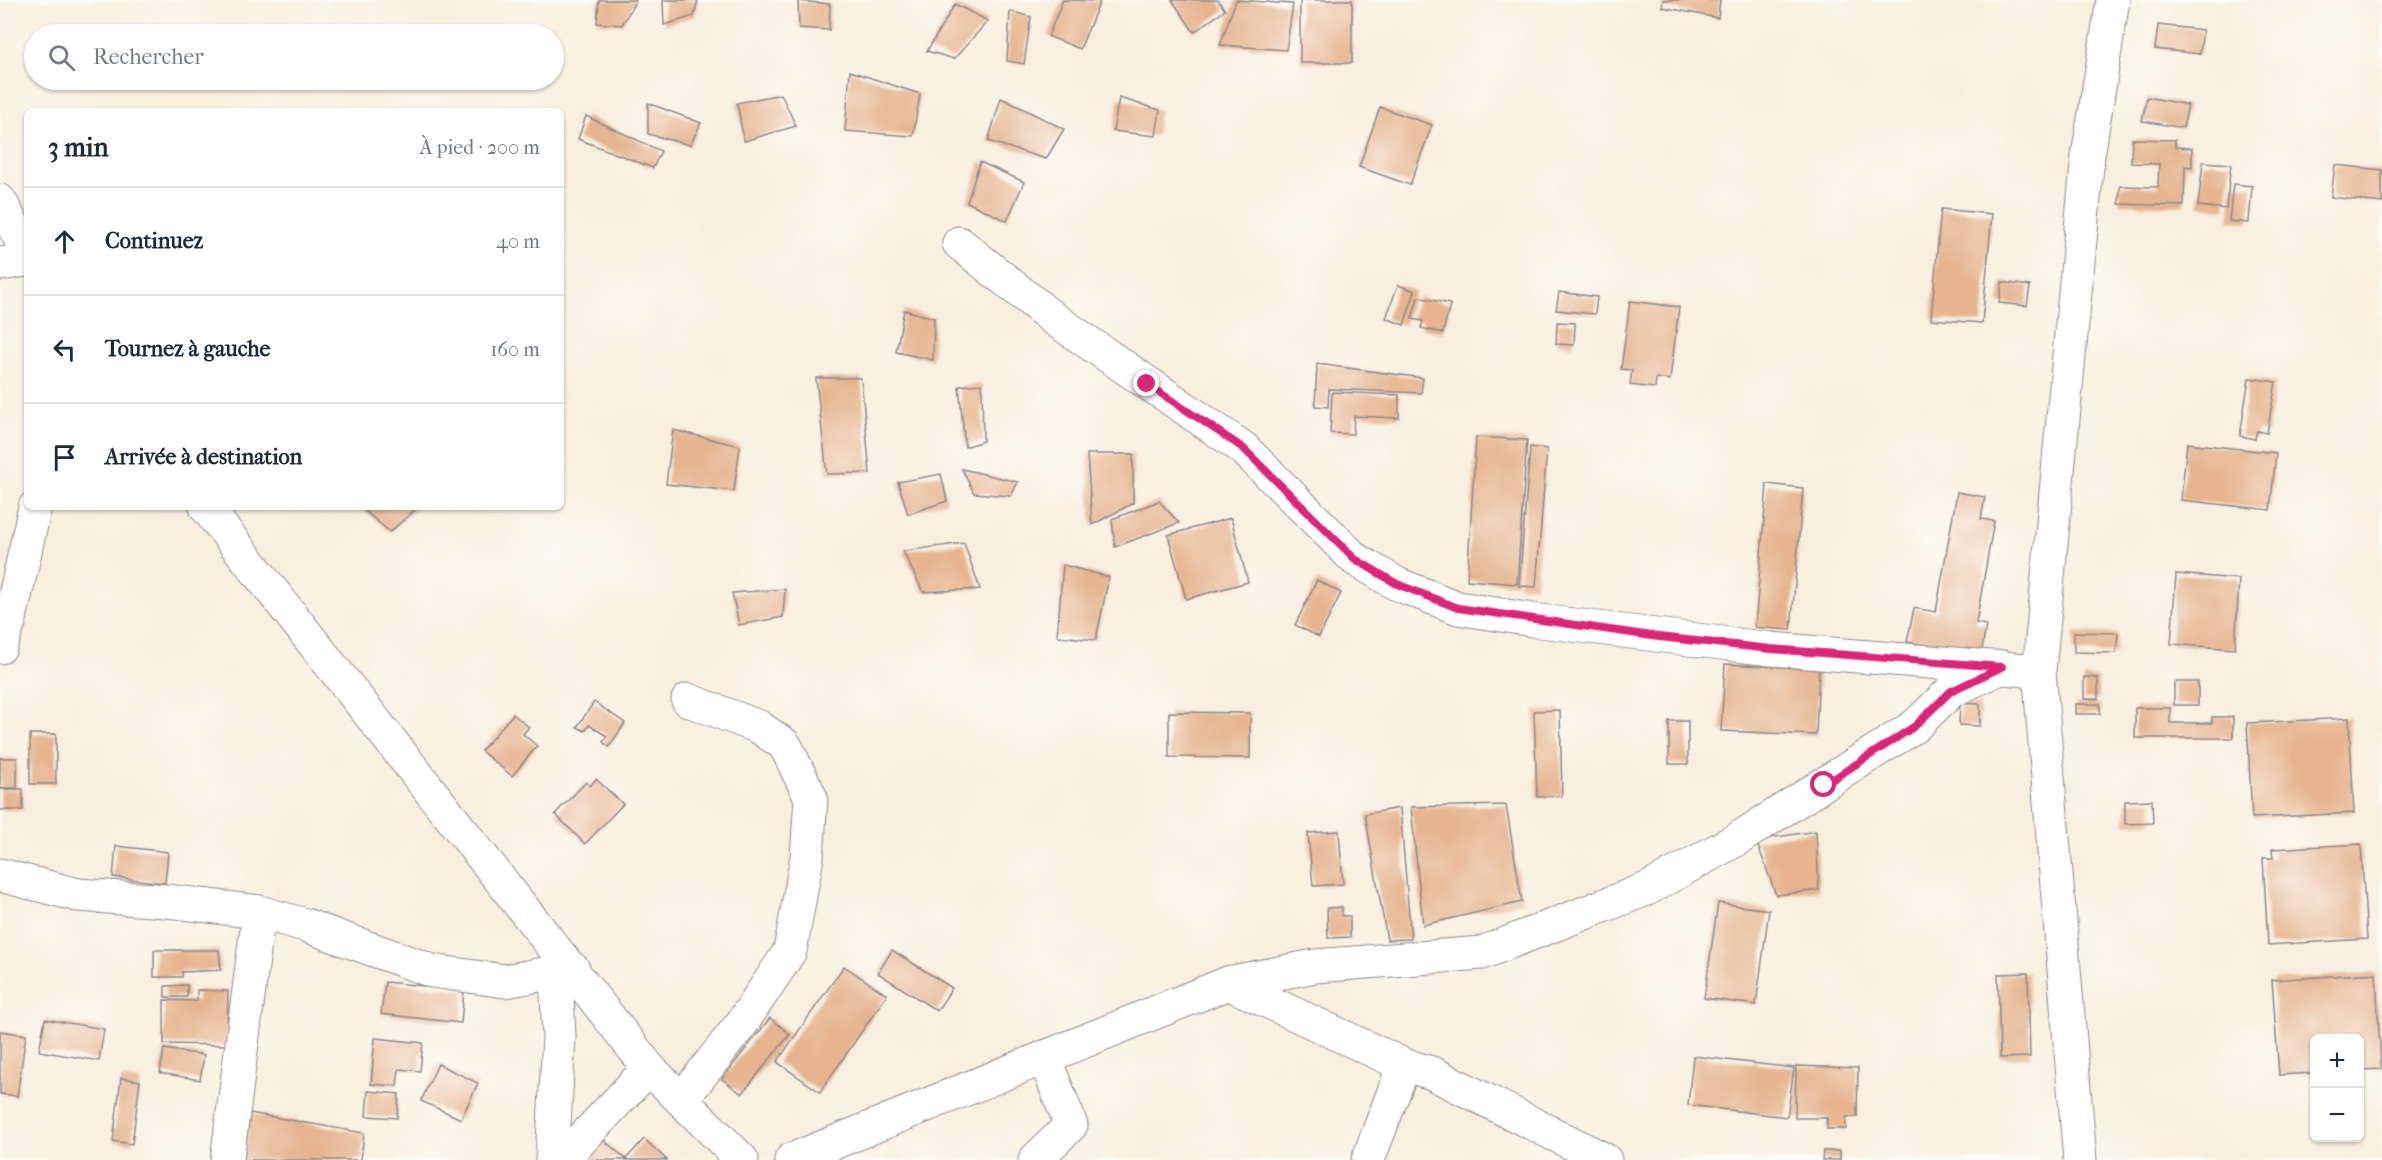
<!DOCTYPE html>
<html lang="fr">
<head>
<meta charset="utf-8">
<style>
  :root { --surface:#fff; --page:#f2f2f3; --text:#1f2937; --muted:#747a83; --line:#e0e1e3 }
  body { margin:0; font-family:"IM FELL French Canon",serif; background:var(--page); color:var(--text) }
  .controls { position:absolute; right:18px; bottom:18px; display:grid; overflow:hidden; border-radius:9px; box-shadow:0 2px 4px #0004 }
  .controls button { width:54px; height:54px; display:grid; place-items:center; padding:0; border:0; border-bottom:2px solid var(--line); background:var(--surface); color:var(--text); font:30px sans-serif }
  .stop { position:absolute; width:18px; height:18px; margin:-14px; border:4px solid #db2777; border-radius:50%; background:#fff }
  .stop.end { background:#db2777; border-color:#fff; box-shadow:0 2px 6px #0008 }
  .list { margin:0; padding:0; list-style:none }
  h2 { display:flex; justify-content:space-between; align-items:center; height:78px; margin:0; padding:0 24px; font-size:26px }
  h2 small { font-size:20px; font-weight:400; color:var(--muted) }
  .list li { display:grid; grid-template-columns:39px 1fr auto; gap:18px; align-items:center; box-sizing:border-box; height:108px; padding:0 24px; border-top:2px solid var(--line) }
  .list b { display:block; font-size:22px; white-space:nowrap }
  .list em { font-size:20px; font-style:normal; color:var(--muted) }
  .icon { flex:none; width:33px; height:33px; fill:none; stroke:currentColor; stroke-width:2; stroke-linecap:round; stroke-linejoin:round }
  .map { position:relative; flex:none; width:2382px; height:1160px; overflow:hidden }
  .search { position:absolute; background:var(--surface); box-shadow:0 2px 4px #0004; left:24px; top:24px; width:540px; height:66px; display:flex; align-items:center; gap:15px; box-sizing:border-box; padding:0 21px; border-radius:33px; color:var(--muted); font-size:22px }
  .panel { position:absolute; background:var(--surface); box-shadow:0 2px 4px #0004; left:24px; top:108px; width:540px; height:402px; border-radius:9px }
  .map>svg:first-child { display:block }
  .building { fill:#e6b590 }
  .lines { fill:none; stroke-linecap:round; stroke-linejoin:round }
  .street-casing { stroke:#8d888c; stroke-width:35 }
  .street { stroke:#fff; stroke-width:33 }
  .route { stroke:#db2777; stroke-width:8 }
</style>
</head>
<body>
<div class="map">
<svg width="2382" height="1160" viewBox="0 0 2382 1160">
  <rect width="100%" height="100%" fill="#fdfcf7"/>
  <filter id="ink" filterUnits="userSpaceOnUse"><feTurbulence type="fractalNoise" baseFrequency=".0167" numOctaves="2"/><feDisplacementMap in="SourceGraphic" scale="12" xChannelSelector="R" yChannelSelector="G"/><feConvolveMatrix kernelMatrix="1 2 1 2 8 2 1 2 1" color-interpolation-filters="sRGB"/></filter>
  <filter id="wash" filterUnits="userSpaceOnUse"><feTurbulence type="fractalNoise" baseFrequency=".008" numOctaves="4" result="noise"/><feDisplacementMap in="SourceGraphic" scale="24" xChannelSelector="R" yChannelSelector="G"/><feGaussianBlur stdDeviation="1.35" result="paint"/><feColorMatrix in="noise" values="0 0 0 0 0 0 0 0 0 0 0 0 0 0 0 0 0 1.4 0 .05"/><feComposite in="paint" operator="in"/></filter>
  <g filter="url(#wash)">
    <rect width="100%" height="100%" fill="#f8efde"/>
    <g id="blocks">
      <g class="building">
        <polygon points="599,0 636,0 622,25 597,23"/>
        <polygon points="663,0 698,0 694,16 664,25"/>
        <polygon points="1063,0 1100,1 1080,49 1048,36"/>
        <polygon points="1172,0 1218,0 1225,10 1194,32"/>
        <polygon points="1236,0 1293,4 1286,50 1220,45"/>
        <rect x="1300" y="0" width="52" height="63"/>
        <polygon points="1663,0 1720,0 1718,18 1662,7"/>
        <polygon points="798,1 830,4 829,30 799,28"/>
        <polygon points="955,4 988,21 954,59 927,51"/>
        <polygon points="1010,11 1031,17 1024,64 1007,61"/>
        <polygon points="2158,25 2203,30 2200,54 2155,49"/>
        <polygon points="850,71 920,94 913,136 845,131"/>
        <polygon points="781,94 796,126 744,141 737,103"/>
        <polygon points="2147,97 2188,105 2183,128 2142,121"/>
        <polygon points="1001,98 1064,129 1046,159 988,141"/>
        <polygon points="1119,98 1160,110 1156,136 1113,131"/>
        <polygon points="648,103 701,123 690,145 648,134"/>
        <polygon points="1380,107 1432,125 1410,185 1359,167"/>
        <polygon points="586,116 661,151 653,168 578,139"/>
        <polygon points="2132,139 2175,140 2175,147 2192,148 2192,167 2185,166 2184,206 2119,204 2120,186 2158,187 2159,164 2131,163"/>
        <polygon points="980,162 1024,182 1007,221 967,202"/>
        <polygon points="2203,162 2231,164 2226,209 2198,206"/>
        <polygon points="2335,165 2382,170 2382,203 2331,197"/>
        <polygon points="2233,184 2252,186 2249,223 2229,221"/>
        <polygon points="1941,209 1992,214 1982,323 1931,319"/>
        <polygon points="2002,282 2030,286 2027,306 1999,303"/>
        <polygon points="1398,285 1415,291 1404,325 1386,318"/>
        <polygon points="1559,292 1597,297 1595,314 1556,310"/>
        <polygon points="1418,297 1450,304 1443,333 1421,328 1423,321 1412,319"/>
        <polygon points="1630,301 1679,307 1670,380 1656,378 1655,388 1630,385 1632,370 1621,369"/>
        <polygon points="904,310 934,318 933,360 896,352"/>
        <polygon points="1557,322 1575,323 1574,345 1556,344"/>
        <polygon points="1317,364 1423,378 1421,393 1329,389 1328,407 1315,406"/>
        <polygon points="816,378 861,378 870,473 827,474"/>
        <polygon points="2249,378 2276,382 2267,433 2257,431 2255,439 2240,436"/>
        <polygon points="982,384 983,441 965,447 959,386"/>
        <polygon points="1332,392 1399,395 1399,418 1354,416 1353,434 1330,433"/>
        <polygon points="673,430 740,446 734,491 666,484"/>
        <polygon points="1476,437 1527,440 1517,584 1467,580"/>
        <polygon points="2187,443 2276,453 2270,510 2181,500"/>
        <polygon points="1530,447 1547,449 1536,587 1519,586"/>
        <polygon points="1087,454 1133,454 1133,503 1092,525"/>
        <polygon points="962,469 1018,482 1011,496 974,493"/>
        <polygon points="941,474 947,501 908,514 898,482"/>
        <polygon points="1767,484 1803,488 1791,630 1755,627"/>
        <polygon points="1957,492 1985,497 1981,519 1994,521 1976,623 1986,625 1981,655 1907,642 1914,608 1936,612"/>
        <polygon points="1159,501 1179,523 1115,547 1112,519"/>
        <polygon points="360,507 418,507 390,532"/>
        <polygon points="1231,518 1248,582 1186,599 1168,535"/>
        <polygon points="964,543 980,589 923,592 903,551"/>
        <polygon points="1063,565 1109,577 1096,640 1057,636"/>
        <polygon points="2176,574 2239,579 2235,649 2171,644"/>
        <polygon points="1317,580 1341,593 1319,637 1295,625"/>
        <polygon points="785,589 783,617 739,625 732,593"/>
        <polygon points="2074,632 2118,633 2116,653 2074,652"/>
        <polygon points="1725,664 1819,669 1816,735 1721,731"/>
        <polygon points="2084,677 2098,678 2098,699 2084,699"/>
        <rect x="2174" y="682" width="24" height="23"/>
        <polygon points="594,702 625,723 609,747 603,742 607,736 589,725 585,731 577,727"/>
        <polygon points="1960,703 1980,704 1980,726 1959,725"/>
        <rect x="2075" y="704" width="25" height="10"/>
        <polygon points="2135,708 2170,708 2170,723 2212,723 2212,717 2233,717 2233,738 2135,738"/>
        <polygon points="1560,710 1562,796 1537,797 1534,711"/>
        <polygon points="1169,712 1250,713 1250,758 1169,757"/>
        <polygon points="513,714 529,727 523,734 537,746 512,776 481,751"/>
        <polygon points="2349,718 2354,813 2252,818 2247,723"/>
        <rect x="1669" y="721" width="19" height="43"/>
        <rect x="30" y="734" width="26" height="50"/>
        <rect x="0" y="758" width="17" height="30"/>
        <polygon points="596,779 623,804 585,844 555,814 586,782 590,786"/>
        <rect x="0" y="789" width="23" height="21"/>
        <polygon points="2152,800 2153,823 2125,824 2125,801"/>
        <polygon points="1506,805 1522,902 1423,925 1411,807"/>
        <polygon points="1400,808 1411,939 1387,940 1365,814"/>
        <polygon points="1339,831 1343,884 1313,886 1308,833"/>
        <polygon points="1816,831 1819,890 1776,895 1756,840"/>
        <polygon points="2361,844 2367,939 2268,945 2263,858 2273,858 2272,849"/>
        <polygon points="116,846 168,852 165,883 113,877"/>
        <polygon points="1718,903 1769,910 1756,1005 1704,998"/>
        <polygon points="1342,907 1342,916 1350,916 1350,937 1328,938 1327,908"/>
        <polygon points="154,950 219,950 221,970 182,972 182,977 154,977"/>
        <polygon points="892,950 952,988 937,1011 878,973"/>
        <polygon points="844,966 887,995 820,1092 777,1062"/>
        <polygon points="2028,973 2030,1057 2000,1058 1998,974"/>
        <polygon points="2376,973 2381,1069 2360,1070 2360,1038 2314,1038 2314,1073 2279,1075 2272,980"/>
        <polygon points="385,982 464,990 461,1023 381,1014"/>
        <polygon points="187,985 187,997 165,997 165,986"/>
        <polygon points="197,990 228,991 227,1045 164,1044 164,1000 197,1001"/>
        <polygon points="770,1018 790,1034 742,1094 722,1079"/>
        <polygon points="45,1019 104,1029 99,1061 39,1051"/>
        <polygon points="0,1031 26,1035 17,1096 0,1094"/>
        <polygon points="375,1038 423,1043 420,1071 399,1069 397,1086 371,1084"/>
        <polygon points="164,1049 204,1055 200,1080 160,1073"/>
        <polygon points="1693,1056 1794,1068 1787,1117 1688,1105"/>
        <polygon points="438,1064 478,1083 461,1119 421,1101"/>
        <polygon points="1796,1066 1858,1068 1857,1117 1846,1117 1846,1129 1827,1129 1827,1118 1795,1118"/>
        <polygon points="121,1078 140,1081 132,1144 113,1141"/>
        <polygon points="368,1091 399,1094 397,1118 366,1116"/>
        <polygon points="250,1113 364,1133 361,1160 244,1160"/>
        <polygon points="600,1137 626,1159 644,1139 667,1160 580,1160"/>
        <polygon points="1823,1151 1840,1151 1840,1160 1822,1160"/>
      </g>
    </g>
  </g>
  <g filter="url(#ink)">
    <use href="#blocks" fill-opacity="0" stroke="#8d888c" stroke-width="1.5"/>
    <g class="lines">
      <g class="street-casing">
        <g id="street">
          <polyline points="0,201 27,251"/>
          <polyline points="959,243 1054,319 1243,448 1355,559 1397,584 1458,608 1532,620 1771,649 2039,671"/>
          <polyline points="0,264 27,260"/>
          <polyline points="206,507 649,1068 742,1160"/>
          <polyline points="0,647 9,623 35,507"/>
          <polyline points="0,875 78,895 167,901 259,912 305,925 432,971 505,981 573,969"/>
          <polyline points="1228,983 1404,1065 1432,1073 1605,1160"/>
          <polyline points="682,1099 742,1023 790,951 807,857 811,798 785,745 759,727 688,700"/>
          <polyline points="227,1160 259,912"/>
          <polyline points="552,1160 559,1037 556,973"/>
          <polyline points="562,1160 649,1068"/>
          <polyline points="791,1160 1228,983 1315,966 1482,953 1649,888 1736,840 1915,726 1951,691 2002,667"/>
          <polyline points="1035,1160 1071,1125 1044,1057"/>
          <polyline points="1368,1160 1404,1065"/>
          <polyline points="2080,1160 2039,671 2088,156 2113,0"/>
        </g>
      </g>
      <use href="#street" class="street"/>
    </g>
  </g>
  <g class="lines" filter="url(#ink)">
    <polyline class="route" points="1147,384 1243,448 1355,559 1397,584 1458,608 1659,637 1771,649 2002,667 1951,691 1915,726 1824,785"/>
  </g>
</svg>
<div class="controls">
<button>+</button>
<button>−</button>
</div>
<div class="stop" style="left:1824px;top:785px"></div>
<div class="stop end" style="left:1147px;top:384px"></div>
<div class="search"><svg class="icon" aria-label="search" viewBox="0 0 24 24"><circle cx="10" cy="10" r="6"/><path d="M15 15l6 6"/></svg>Rechercher</div>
<section class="panel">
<h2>3 min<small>À pied · 200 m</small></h2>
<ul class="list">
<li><svg class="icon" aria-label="ahead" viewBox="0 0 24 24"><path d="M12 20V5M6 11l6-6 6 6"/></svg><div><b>Continuez</b></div><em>40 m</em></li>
<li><svg class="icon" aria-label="left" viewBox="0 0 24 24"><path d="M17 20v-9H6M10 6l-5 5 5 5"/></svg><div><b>Tournez à gauche</b></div><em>160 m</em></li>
<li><svg class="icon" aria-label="arrive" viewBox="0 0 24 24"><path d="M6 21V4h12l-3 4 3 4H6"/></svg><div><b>Arrivée à destination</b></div></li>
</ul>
</section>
</div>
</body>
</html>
